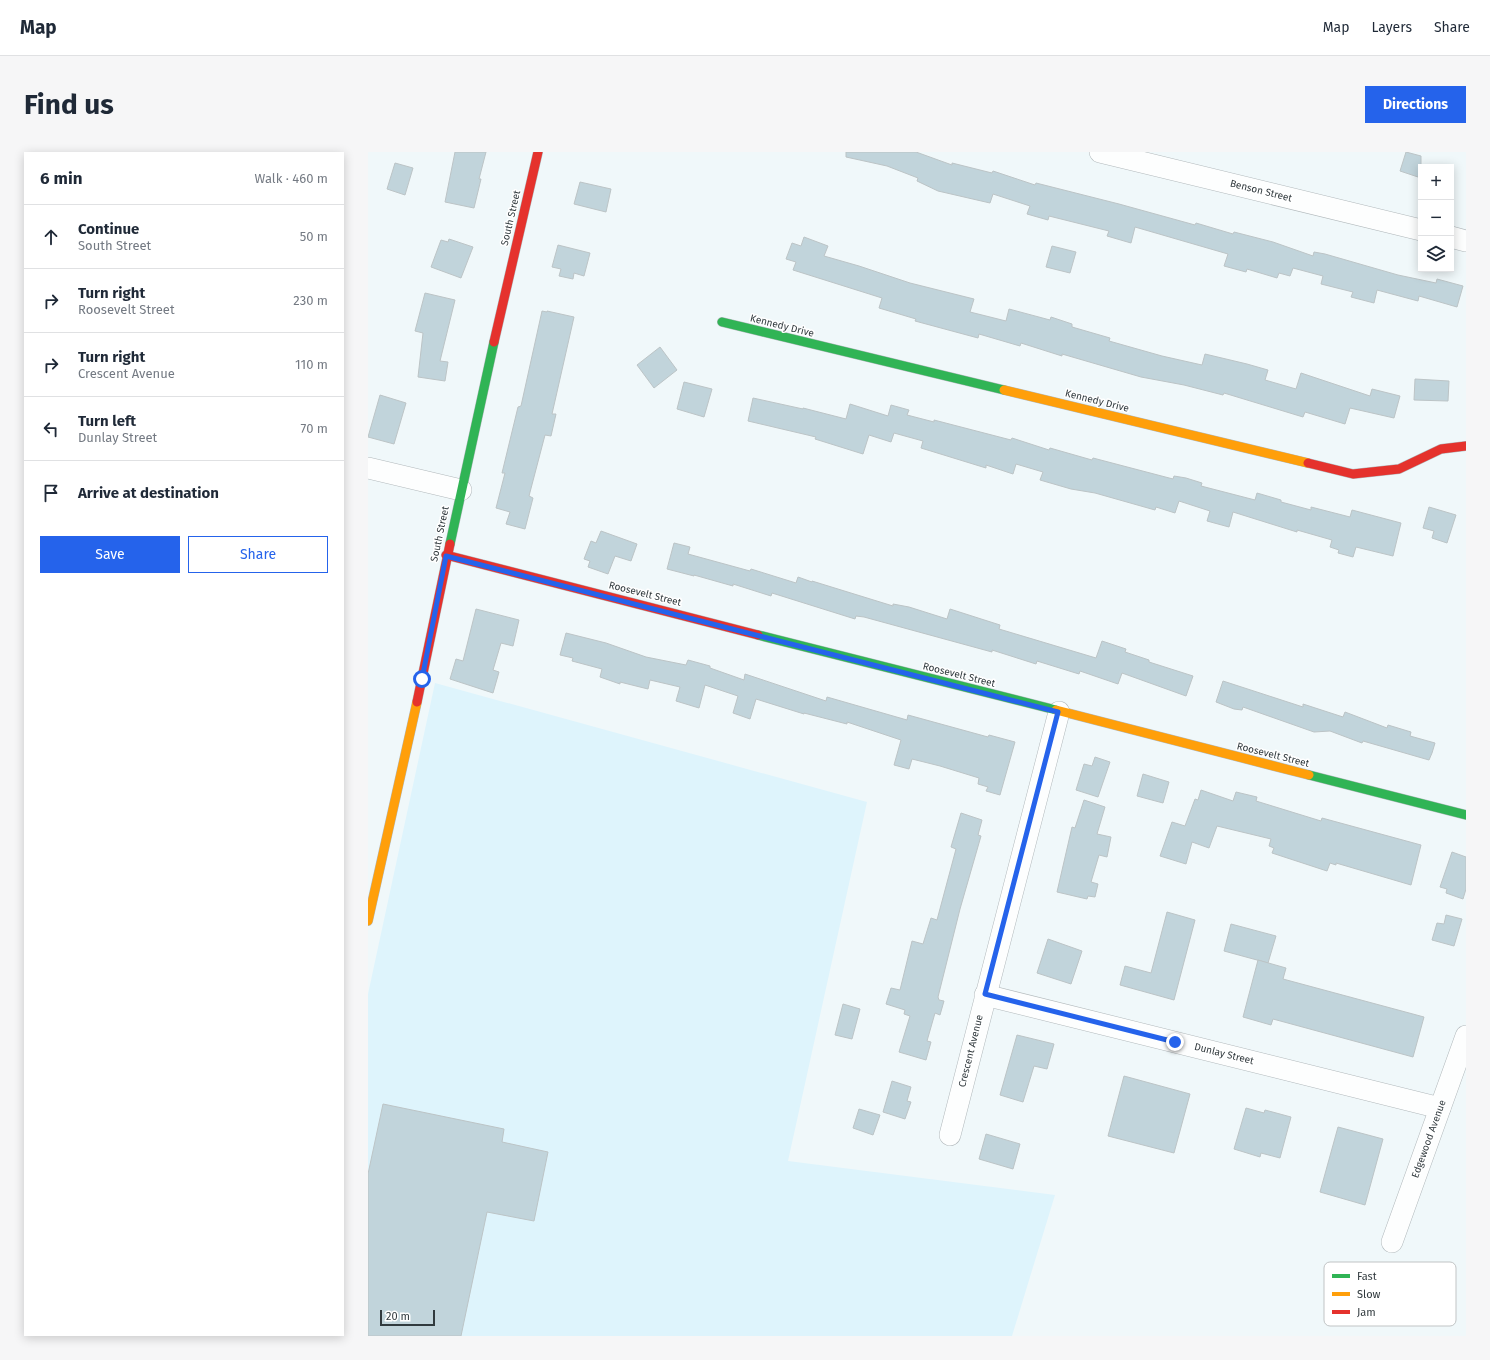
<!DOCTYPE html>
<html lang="en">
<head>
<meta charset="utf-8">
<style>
  :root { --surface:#fff; --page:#f6f6f7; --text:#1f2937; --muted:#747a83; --line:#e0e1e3; --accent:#2563eb }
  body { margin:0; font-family:"Fira Sans",sans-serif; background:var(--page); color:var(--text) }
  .controls { position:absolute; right:12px; top:12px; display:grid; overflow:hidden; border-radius:0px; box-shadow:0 2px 10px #0003 }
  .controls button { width:36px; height:36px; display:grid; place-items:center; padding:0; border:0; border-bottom:1px solid var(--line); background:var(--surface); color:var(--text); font:20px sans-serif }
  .scale { position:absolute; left:12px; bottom:10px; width:55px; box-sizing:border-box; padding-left:4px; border:2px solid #313a3e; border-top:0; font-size:11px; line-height:14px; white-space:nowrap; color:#313a3e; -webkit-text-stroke:3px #fff; paint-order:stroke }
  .stop { position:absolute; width:12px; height:12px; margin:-9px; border:3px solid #2563eb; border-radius:50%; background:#fff }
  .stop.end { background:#2563eb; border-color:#fff; box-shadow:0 1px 4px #0008 }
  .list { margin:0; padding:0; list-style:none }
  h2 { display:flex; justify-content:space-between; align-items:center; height:52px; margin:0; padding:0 16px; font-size:17px }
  h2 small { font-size:13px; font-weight:400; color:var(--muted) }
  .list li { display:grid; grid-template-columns:26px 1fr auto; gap:12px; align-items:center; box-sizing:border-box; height:64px; padding:0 16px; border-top:1px solid var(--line) }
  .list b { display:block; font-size:15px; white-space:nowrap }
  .list p { margin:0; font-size:13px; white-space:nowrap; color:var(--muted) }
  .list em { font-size:13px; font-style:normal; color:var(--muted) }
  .actions { display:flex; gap:8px; padding:12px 16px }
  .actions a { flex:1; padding:9px 0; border:1px solid var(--accent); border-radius:0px; text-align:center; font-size:14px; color:var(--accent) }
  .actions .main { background:var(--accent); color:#fff }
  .icon { flex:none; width:22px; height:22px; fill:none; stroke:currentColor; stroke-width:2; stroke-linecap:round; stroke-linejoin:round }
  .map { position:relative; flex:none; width:1098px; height:1184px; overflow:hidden; border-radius:0px }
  header { display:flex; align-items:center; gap:24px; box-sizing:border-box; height:56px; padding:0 20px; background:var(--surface); border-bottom:1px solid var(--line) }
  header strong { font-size:19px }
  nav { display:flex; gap:22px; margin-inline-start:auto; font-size:14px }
  .intro { display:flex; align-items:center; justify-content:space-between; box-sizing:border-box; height:96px; padding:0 24px }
  h1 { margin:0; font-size:28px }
  .button { padding:10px 18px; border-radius:0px; background:var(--accent); color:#fff; font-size:14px; font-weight:700 }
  main { display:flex; gap:24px; padding:0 24px }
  aside { flex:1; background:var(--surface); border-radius:0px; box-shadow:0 2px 10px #0003 }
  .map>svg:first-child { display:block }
  .built { fill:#def4fc }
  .building { fill:#c1d4db; stroke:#bcc4c6 }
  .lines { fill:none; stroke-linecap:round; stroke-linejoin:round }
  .street-casing { stroke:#b2b9bc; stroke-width:22 }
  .fast-casing { stroke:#b2b9bc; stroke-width:10 }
  .slow-casing { stroke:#b2b9bc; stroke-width:10 }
  .jam-casing { stroke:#b2b9bc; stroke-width:10 }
  .street { stroke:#fdfefe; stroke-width:21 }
  .fast { stroke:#30b455; stroke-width:9 }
  .slow { stroke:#ff9f0a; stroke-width:9 }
  .jam { stroke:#e5322d; stroke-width:9 }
  .route { stroke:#2563eb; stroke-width:5 }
  .labels { text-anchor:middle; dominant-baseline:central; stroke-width:3; stroke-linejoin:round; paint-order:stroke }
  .street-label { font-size:10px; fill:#313a3e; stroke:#fff }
  .key { fill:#fff; stroke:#c1c4c5; stroke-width:1 }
  .key-label { font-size:11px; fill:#313a3e }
</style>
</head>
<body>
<header>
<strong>Map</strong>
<nav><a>Map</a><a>Layers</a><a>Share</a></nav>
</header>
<div class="intro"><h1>Find us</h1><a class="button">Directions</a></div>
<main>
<aside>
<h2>6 min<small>Walk · 460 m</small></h2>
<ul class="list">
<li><svg class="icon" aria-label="ahead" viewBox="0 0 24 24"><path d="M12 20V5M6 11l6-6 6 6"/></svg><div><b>Continue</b><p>South Street</p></div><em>50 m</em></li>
<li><svg class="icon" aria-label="right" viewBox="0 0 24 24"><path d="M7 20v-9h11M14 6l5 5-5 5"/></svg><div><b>Turn right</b><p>Roosevelt Street</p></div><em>230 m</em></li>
<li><svg class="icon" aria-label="right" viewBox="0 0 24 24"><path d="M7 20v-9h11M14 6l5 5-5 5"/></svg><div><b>Turn right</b><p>Crescent Avenue</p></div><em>110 m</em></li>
<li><svg class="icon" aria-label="left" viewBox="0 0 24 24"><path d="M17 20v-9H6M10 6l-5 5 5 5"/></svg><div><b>Turn left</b><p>Dunlay Street</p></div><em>70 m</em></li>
<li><svg class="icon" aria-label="arrive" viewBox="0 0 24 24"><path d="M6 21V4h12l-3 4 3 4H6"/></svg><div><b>Arrive at destination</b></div></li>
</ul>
<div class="actions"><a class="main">Save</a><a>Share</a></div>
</aside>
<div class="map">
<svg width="1098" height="1184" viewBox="0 0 1098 1184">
  <rect width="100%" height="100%" fill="#f0f8fa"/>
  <polygon class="built" points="67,531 499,650 420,1009 687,1043 644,1184 0,1184 0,842"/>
  <g class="building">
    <polygon points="87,0 118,0 111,27 113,27 106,56 77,50"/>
    <polygon points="478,0 548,0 584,13 584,11 624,21 625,19 667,33 668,31 751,52 827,73 828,71 865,82 866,80 905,90 945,104 946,100 957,102 1030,123 1068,131 1069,127 1095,134 1089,155 1051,144 1050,149 1009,138 1006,151 983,145 985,140 953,132 955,124 925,116 922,124 911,121 909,126 879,117 878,120 856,114 860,102 767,75 763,91 739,84 741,79 681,64 680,68 659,62 662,54 625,42 622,51 570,39 549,29 550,26 519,14 478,5"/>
    <polygon points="1038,0 1053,4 1053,26 1032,19"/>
    <polygon points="27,11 45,16 37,43 19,37"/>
    <polygon points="212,30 243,37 238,60 206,52"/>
    <polygon points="436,85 460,94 456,104 491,114 542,131 606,147 602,160 638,169 641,157 682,168 683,165 704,172 704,175 742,186 741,189 794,204 834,213 837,202 879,212 900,218 897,228 928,237 933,221 1002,244 1004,237 1032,244 1026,266 982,256 977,272 937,260 935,265 856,241 855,243 816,233 773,225 694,202 694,204 653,191 652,194 611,182 610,186 547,169 548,167 511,156 514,146 425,118 428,110 418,107 424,91 433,94"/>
    <polygon points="81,87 105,95 93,126 63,115 73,88 80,90"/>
    <polygon points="190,93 222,101 216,124 206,121 205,127 191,124 193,117 184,115"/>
    <polygon points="684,94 708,100 702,121 678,115"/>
    <polygon points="57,141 87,148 72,209 80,210 77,229 50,225 55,181 47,179"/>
    <polygon points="174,159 179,160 179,159 206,165 184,262 188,262 183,284 177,283 161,344 165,346 157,377 138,372 142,360 128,356 137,321 134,321 150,255 153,254"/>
    <polygon points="292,195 309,218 286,236 269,213"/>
    <polygon points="1047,227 1081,229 1080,249 1046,248"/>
    <polygon points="316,230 344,237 336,265 309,257"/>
    <polygon points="12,243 38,251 26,292 0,285"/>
    <polygon points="385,246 435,257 435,256 478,267 482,252 520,264 523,253 541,258 539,263 566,270 566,268 643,288 644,286 681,298 682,296 724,308 725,306 805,327 806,324 818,326 834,331 833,334 887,348 889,341 913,348 913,350 943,358 943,355 982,365 984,358 1033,371 1025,404 988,395 985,405 970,401 971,398 962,395 964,388 929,378 929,380 865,360 861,375 839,369 842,359 811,349 807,361 788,355 787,358 727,341 703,337 672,328 675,320 648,312 645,322 618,313 618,316 553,296 555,289 526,281 523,290 501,283 495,302 447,287 448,285 380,269"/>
    <polygon points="1061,355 1088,363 1079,391 1064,386 1066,379 1055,376"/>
    <polygon points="233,379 269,392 263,409 247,404 240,422 220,415 222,409 216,407 223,389 228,391"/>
    <polygon points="306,391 322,395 320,402 382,419 383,417 428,431 430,425 444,430 444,429 525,454 525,452 541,455 579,467 582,457 632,473 631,477 728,506 734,489 758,497 757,500 781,508 781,510 825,524 818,544 754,521 750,532 712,519 711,522 669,509 668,512 624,498 624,500 496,465 488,464 487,467 404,441 403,444 365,432 365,434 326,423 326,424 299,417"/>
    <polygon points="108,457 151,468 145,494 133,491 125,518 131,520 125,541 82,527 88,507 95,509"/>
    <polygon points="198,481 238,491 278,505 318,513 320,508 342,514 342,516 376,528 377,522 458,549 459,545 539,568 540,563 620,585 621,583 647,590 632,643 618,639 620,635 610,632 611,626 572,614 544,607 541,617 526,613 533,588 479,570 479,572 436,561 436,562 388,547 382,567 365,561 370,544 337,533 331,556 308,549 312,535 282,528 280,537 252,530 252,532 232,525 234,517 204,509 205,506 192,503"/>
    <polygon points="855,529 935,555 935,552 975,565 977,560 1019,576 1020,573 1043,580 1042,584 1067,591 1064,601 1061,608 995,589 994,591 962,579 946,580 875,555 874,558 866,557 848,550"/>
    <polygon points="727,605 742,610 730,645 708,638 716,612 724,614"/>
    <polygon points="775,622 801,630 795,651 769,644"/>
    <polygon points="833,638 865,649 868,640 889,645 888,649 953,669 954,666 1053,693 1043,733 968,711 968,713 962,711 959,719 904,701 906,696 901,694 903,687 849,674 841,696 824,690 818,712 792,704 804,670 817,674 827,647 830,648"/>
    <polygon points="716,648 737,655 729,682 743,685 739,705 731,703 723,730 730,732 727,745 720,744 719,747 689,740 704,675 707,676"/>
    <polygon points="593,661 614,668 610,683 613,684 592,757 570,845 571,848 576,849 572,863 567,861 559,889 563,890 558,908 531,900 542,864 536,862 537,858 518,852 523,836 532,838 544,789 555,792 563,766 569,768 588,697 583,695"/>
    <polygon points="1084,700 1098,705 1098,737 1095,747 1078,741 1079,737 1072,735"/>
    <polygon points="799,760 827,768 806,848 752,833 757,814 783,821"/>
    <polygon points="1078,763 1094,767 1086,794 1064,788 1069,771 1076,772"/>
    <polygon points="863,772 908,784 900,811 856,799"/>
    <polygon points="680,787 714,799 703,832 669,821"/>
    <polygon points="890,808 918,816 915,827 1056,865 1045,905 905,867 903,873 875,865"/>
    <polygon points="475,852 492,857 484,887 467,883"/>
    <polygon points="649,883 686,892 679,917 666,914 655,950 632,943"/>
    <polygon points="756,924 822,942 806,1001 740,984"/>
    <polygon points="524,929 543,935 539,949 543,950 537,967 515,960"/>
    <polygon points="15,952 136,977 134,990 180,1000 166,1069 119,1060 93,1184 0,1184 0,1022"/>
    <polygon points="878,956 896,961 897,958 923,965 912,1006 893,1001 892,1005 866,997"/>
    <polygon points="491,957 512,963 505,983 485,976"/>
    <polygon points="970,975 1015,987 997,1053 952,1040"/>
    <polygon points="618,982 652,992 645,1017 611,1007"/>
  </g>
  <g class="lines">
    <g class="street-casing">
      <g id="street">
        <polyline points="732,0 1053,78"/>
        <polyline points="1083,85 1098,89"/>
        <polyline points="0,316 93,338"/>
        <polyline points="617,843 1072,956"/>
        <polyline points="582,983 691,560"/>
        <polyline points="1024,1090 1098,884"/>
      </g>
    </g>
    <g class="fast-casing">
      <g id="fast">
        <polyline points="354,170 636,238"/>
        <polyline points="82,392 126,190"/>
        <polyline points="390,483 688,558"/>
        <polyline points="941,623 1098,663"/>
      </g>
    </g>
    <g class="slow-casing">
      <g id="slow">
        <polyline points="636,238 940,311"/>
        <polyline points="688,558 941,623"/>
        <polyline points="0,769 49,550"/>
      </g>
    </g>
    <g class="jam-casing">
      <g id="jam">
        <polyline points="126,190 170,0"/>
        <polyline points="940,311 985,322 1031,317 1073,297 1098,294"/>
        <polyline points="78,403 390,483"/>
        <polyline points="49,550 82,392"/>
      </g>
    </g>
    <use href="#street" class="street"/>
    <use href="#fast" class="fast"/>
    <use href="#slow" class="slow"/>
    <use href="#jam" class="jam"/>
  </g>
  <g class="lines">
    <polyline class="route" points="54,527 78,404 690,560 617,842 807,890"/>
  </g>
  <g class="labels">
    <g class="street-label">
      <text transform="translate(893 39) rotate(14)">Benson Street</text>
      <text transform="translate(143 66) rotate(-77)">South Street</text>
      <text transform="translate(414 174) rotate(14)">Kennedy Drive</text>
      <text transform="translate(729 249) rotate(14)">Kennedy Drive</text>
      <text transform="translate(72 382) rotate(-78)">South Street</text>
      <text transform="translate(277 442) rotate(14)">Roosevelt Street</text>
      <text transform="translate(591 523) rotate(14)">Roosevelt Street</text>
      <text transform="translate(905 603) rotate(14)">Roosevelt Street</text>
      <text transform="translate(603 899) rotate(-76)">Crescent Avenue</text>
      <text transform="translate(856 902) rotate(14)">Dunlay Street</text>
      <text transform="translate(1061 987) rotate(-70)">Edgewood Avenue</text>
    </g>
  </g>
  <rect x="956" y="1110" width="132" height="64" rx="6" class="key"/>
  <rect x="964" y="1122" width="18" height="4" fill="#30b455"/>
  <rect x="964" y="1140" width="18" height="4" fill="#ff9f0a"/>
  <rect x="964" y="1158" width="18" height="4" fill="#e5322d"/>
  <g class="key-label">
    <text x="989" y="1128">Fast</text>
    <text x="989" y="1146">Slow</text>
    <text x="989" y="1164">Jam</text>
  </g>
</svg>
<div class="controls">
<button>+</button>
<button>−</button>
<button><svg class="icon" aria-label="layers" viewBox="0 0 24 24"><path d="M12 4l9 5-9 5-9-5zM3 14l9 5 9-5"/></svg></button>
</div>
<div class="scale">20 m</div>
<div class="stop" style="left:54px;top:527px"></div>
<div class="stop end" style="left:807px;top:890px"></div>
</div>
</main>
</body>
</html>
